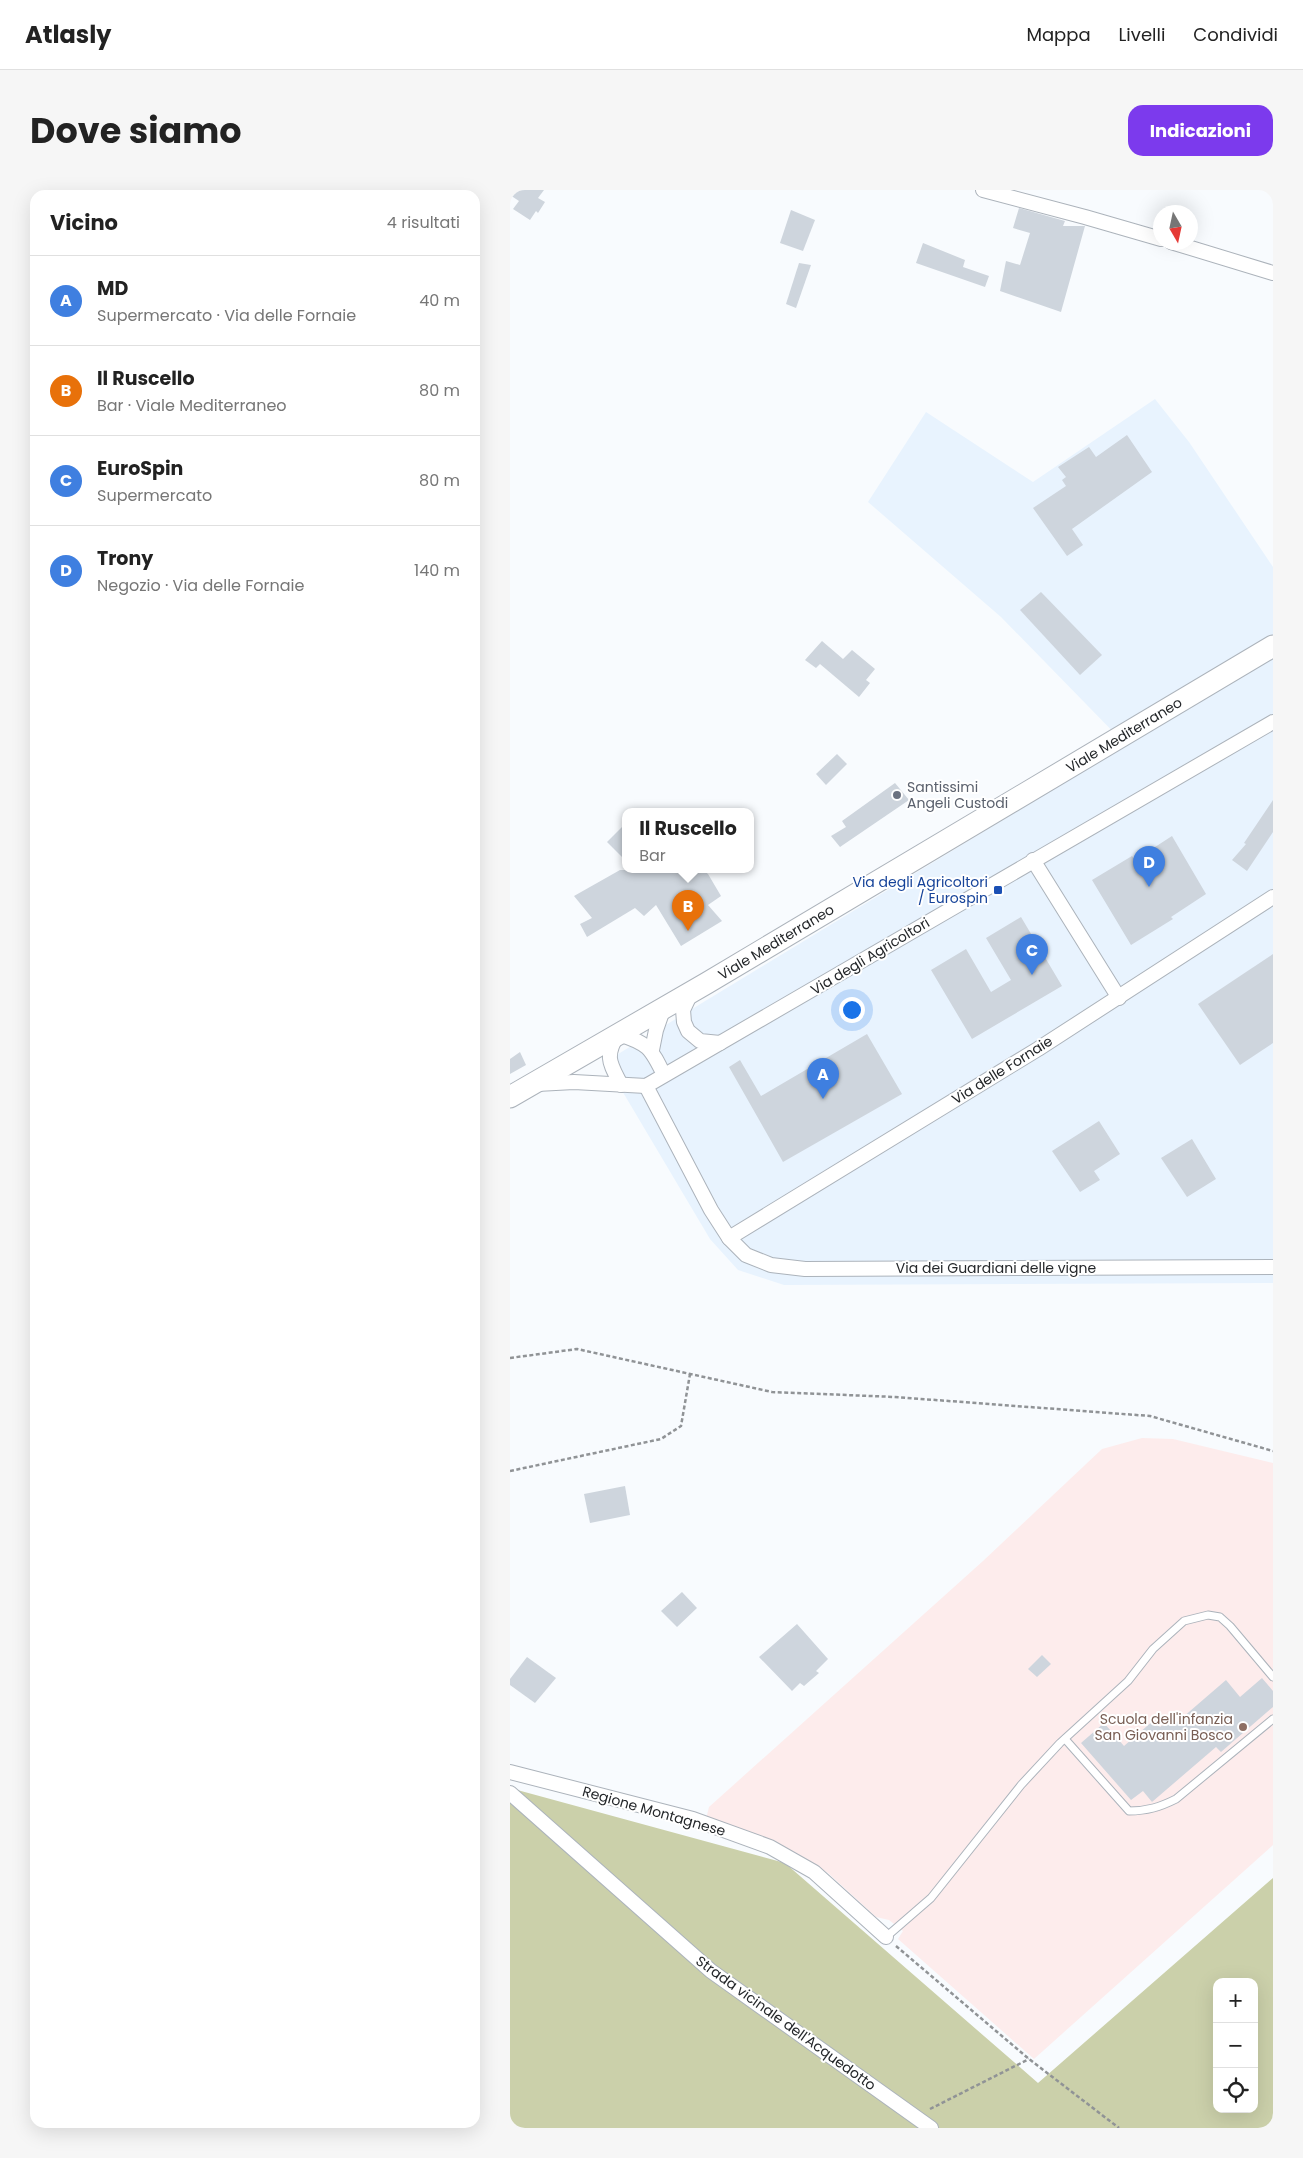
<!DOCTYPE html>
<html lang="it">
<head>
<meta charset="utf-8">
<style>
  :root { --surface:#fff; --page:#f6f6f6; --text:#222; --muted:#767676; --line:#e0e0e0; --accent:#7c3aed }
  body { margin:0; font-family:Poppins,sans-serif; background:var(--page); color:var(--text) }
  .controls { position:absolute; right:15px; bottom:15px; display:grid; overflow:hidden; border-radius:10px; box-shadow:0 5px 20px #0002 }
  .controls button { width:45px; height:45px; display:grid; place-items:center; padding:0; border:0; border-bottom:1px solid var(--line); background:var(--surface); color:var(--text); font:25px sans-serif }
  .compass { position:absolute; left:643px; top:15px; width:45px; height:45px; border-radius:50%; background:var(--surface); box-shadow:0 5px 20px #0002; rotate:171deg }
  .you { position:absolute; left:341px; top:819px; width:18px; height:18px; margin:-12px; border:4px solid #fff; border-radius:50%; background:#1a73e8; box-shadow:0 0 0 8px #1a73e833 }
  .badge { display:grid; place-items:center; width:32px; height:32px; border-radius:50%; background:var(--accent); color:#fff; font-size:16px; font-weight:700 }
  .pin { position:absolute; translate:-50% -41px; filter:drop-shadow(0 1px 2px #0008) }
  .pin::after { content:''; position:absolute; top:26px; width:18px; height:15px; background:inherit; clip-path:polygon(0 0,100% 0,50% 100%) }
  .popup { position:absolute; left:112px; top:618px; width:132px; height:65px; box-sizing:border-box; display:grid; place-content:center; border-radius:10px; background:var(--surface); filter:drop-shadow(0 1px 4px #0005); font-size:16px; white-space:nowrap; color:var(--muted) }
  .popup b { font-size:19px; color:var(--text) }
  .popup::after { content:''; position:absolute; left:50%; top:100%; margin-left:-10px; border:10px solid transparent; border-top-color:var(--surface) }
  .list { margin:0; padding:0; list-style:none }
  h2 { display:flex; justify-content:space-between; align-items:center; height:65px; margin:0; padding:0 20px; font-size:21px }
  h2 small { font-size:16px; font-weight:400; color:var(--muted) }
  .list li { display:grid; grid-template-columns:32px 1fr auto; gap:15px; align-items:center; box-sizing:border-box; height:90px; padding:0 20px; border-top:1px solid var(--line) }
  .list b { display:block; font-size:19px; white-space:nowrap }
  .list p { margin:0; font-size:16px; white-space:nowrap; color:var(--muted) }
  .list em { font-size:16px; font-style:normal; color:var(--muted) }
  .icon { flex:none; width:28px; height:28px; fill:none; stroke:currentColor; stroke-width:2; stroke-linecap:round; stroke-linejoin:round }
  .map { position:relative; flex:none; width:763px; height:1938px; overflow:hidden; border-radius:15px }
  header { display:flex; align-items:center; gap:30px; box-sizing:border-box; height:70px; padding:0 25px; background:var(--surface); border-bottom:1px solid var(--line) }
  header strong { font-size:24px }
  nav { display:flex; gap:28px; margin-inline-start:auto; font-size:18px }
  .intro { display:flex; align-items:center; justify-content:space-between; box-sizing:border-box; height:120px; padding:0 30px }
  h1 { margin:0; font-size:35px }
  .button { padding:12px 22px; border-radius:15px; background:var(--accent); color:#fff; font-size:18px; font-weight:700 }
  main { display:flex; gap:30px; padding:0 30px }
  aside { flex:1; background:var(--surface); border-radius:15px; box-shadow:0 5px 20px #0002 }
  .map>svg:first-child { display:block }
  .built { fill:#e8f3fe }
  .education { fill:#fdecec }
  .green { fill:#cbd0aa; fill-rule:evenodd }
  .building { fill:#ced5dd }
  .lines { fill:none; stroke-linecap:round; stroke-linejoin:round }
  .lane-casing { stroke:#acb3bb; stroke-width:9 }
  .street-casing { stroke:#acb3bb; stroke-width:16 }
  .primary-casing { stroke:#acb3bb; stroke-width:23 }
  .path { stroke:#909396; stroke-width:2.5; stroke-dasharray:4 2.5; stroke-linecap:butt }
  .lane { stroke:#fff; stroke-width:7 }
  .street { stroke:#fff; stroke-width:14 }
  .primary { stroke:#fff; stroke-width:21 }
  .worship-dot { fill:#6b7280; stroke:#fff; stroke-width:2 }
  .transit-dot { fill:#1a4fb4; stroke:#fff; stroke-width:2 }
  .education-dot { fill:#8d6e63; stroke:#fff; stroke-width:2 }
  .labels { text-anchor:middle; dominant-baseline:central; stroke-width:4; stroke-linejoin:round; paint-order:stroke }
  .street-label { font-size:14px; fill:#24272a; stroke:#fff }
  .worship-label { font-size:14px; fill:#5b616d; stroke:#fff; text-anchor:start }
  .transit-label { font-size:14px; fill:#164399; stroke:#fff; text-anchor:end }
  .education-label { font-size:14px; fill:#785e54; stroke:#fff; text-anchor:end }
</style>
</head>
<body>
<header>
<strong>Atlasly</strong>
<nav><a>Mappa</a><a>Livelli</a><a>Condividi</a></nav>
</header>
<div class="intro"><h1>Dove siamo</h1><a class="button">Indicazioni</a></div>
<main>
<aside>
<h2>Vicino<small>4 risultati</small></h2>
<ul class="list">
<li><span class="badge" style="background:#3f7fe0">A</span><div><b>MD</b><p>Supermercato · Via delle Fornaie</p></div><em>40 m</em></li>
<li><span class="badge" style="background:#e8710a">B</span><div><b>Il Ruscello</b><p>Bar · Viale Mediterraneo</p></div><em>80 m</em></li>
<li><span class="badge" style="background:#3f7fe0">C</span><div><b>EuroSpin</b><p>Supermercato</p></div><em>80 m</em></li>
<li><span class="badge" style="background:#3f7fe0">D</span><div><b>Trony</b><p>Negozio · Via delle Fornaie</p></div><em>140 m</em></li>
</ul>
</aside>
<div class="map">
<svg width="763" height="1938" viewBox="0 0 763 1938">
  <rect width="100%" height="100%" fill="#f8fbfe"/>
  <polygon class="built" points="645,209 679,252 763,377 763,1093 274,1095 228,1080 200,1049 95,872 616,555 491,427 358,312 416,222 523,292"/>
  <polygon class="education" points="632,1248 663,1249 763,1273 763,1655 524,1869 388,1749 393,1741 379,1730 366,1727 318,1683 291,1667 196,1629 199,1617 473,1371 592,1259"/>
  <path class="green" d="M0,1598L275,1673L528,1893L763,1688V1938H0ZM707,1792H744V1919H707Z"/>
  <g class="building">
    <polygon points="0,0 34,0 28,8 35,12 28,23 26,21 20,30 3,19 9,11 0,5"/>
    <polygon points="509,18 555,31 553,36 575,36 551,122 490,101 496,71 510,75 520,43 503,38"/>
    <polygon points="281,20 305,30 293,61 270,53"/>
    <polygon points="413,53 455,70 453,77 479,86 475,97 406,73"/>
    <polygon points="289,73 301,75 286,118 276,114"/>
    <polygon points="617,245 642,282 562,339 573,355 557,366 523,318 556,296 552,290 556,287 548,277 579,257 586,267"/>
    <polygon points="531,402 592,465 570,485 510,420"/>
    <polygon points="312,451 333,469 342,460 365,479 356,490 360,493 349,507 310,474 306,478 295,470"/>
    <polygon points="327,564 337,574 316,595 306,584"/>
    <polygon points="385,593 399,610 330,657 321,646 336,637 332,631"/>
    <polygon points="763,610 763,642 737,681 722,670 736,654 734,653"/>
    <polygon points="116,633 116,671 97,652"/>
    <polygon points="662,646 696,704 661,727 663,729 621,755 582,690 622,666 625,670"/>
    <polygon points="110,680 193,680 198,684 211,706 198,715 212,731 171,756 146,715 134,726 125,718 77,747 70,734 82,728 64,706"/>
    <polygon points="511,727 552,796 462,849 421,780 456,759 481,802 501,790 476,748"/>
    <polygon points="763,764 763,853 730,875 688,814"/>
    <polygon points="357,844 392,904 273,972 219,877 230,870 251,906"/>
    <polygon points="10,862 16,875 0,884 0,869"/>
    <polygon points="589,931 610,964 584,981 590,990 570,1002 542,961"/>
    <polygon points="682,949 706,989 677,1007 651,968"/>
    <polygon points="115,1296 120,1325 80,1333 74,1304"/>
    <polygon points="172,1402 187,1418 167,1437 151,1421"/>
    <polygon points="287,1434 318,1469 306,1481 309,1483 294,1496 290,1493 282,1501 249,1467"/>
    <polygon points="532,1465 541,1474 527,1487 518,1479"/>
    <polygon points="17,1467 46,1488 25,1513 0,1495 0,1489"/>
    <polygon points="752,1488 763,1501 763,1517 711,1562 706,1557 642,1612 633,1601 621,1610 571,1553 594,1533 614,1556 644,1530 650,1537 660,1529 665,1534 716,1490 730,1507"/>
  </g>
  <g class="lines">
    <g class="lane-casing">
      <g id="lane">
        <path d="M555,1549L619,1621C637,1621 650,1617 666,1609L763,1529"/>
        <polyline points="376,1747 421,1708 511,1595 550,1553 618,1491 643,1459 674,1431 698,1425 710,1427 720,1436 763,1487"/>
      </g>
    </g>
    <g class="street-casing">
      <g id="street">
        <polyline points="473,0 575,27 651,49"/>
        <polyline points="661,52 763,83"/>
        <polyline points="523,670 609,808"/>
        <polyline points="181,803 173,820 174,832 178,841 190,851 210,853"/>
        <polyline points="142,860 146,840 154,817"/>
        <polyline points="27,894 64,892 136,896 763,532"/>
        <path d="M111,895C100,873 94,867 108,844C138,853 141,858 154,885"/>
        <polyline points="136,896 201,1020 219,1048 236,1065 261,1075 295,1079 763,1077"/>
        <polyline points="219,1048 528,859 763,707"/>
        <polyline points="0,1582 183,1629 260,1657 304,1682 376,1747"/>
        <polyline points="0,1603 201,1781 421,1938"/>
      </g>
    </g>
    <g class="primary-casing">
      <polyline id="primary" points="0,907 197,793 763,456"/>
    </g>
    <g class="path">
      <polyline points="0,1168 67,1159 262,1202 385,1207 640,1226 763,1261"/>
      <polyline points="0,1281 151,1249 171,1236 180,1184"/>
      <polyline points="386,1756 519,1869 609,1938"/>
      <polyline points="420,1919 519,1869"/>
    </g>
    <use href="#lane" class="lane"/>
    <use href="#street" class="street"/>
    <use href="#primary" class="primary"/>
  </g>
  <circle class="worship-dot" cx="387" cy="605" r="5"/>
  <rect class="transit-dot" x="483" y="695" width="10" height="10" rx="2.5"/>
  <circle class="education-dot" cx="733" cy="1537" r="5"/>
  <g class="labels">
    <g class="street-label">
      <text transform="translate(614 545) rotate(-31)">Viale Mediterraneo</text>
      <text transform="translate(266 752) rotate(-31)">Viale Mediterraneo</text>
      <text transform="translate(360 766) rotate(-31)">Via degli Agricoltori</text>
      <text transform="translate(492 880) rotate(-32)">Via delle Fornaie</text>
      <text x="486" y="1078">Via dei Guardiani delle vigne</text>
      <text transform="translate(144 1621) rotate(16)">Regione Montagnese</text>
      <text transform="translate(276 1833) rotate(36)">Strada vicinale dell'Acquedotto</text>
    </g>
    <g class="worship-label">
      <text x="397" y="597">Santissimi<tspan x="397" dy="16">Angeli Custodi</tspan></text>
    </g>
    <g class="transit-label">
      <text x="478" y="692">Via degli Agricoltori<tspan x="478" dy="16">/ Eurospin</tspan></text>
    </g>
    <g class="education-label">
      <text x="723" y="1529">Scuola dell'infanzia<tspan x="723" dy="16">San Giovanni Bosco</tspan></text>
    </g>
  </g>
</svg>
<div class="controls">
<button>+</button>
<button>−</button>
<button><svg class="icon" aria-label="locate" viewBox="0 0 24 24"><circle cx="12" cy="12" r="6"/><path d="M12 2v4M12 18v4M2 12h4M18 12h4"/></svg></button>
</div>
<svg class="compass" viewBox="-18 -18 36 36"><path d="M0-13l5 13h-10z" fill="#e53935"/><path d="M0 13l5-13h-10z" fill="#767676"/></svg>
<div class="you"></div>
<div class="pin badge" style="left:313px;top:909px;background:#3f7fe0">A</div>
<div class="pin badge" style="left:178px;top:741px;background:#e8710a">B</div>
<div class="popup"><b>Il Ruscello</b>Bar</div>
<div class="pin badge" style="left:522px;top:785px;background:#3f7fe0">C</div>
<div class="pin badge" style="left:639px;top:697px;background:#3f7fe0">D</div>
</div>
</main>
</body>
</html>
